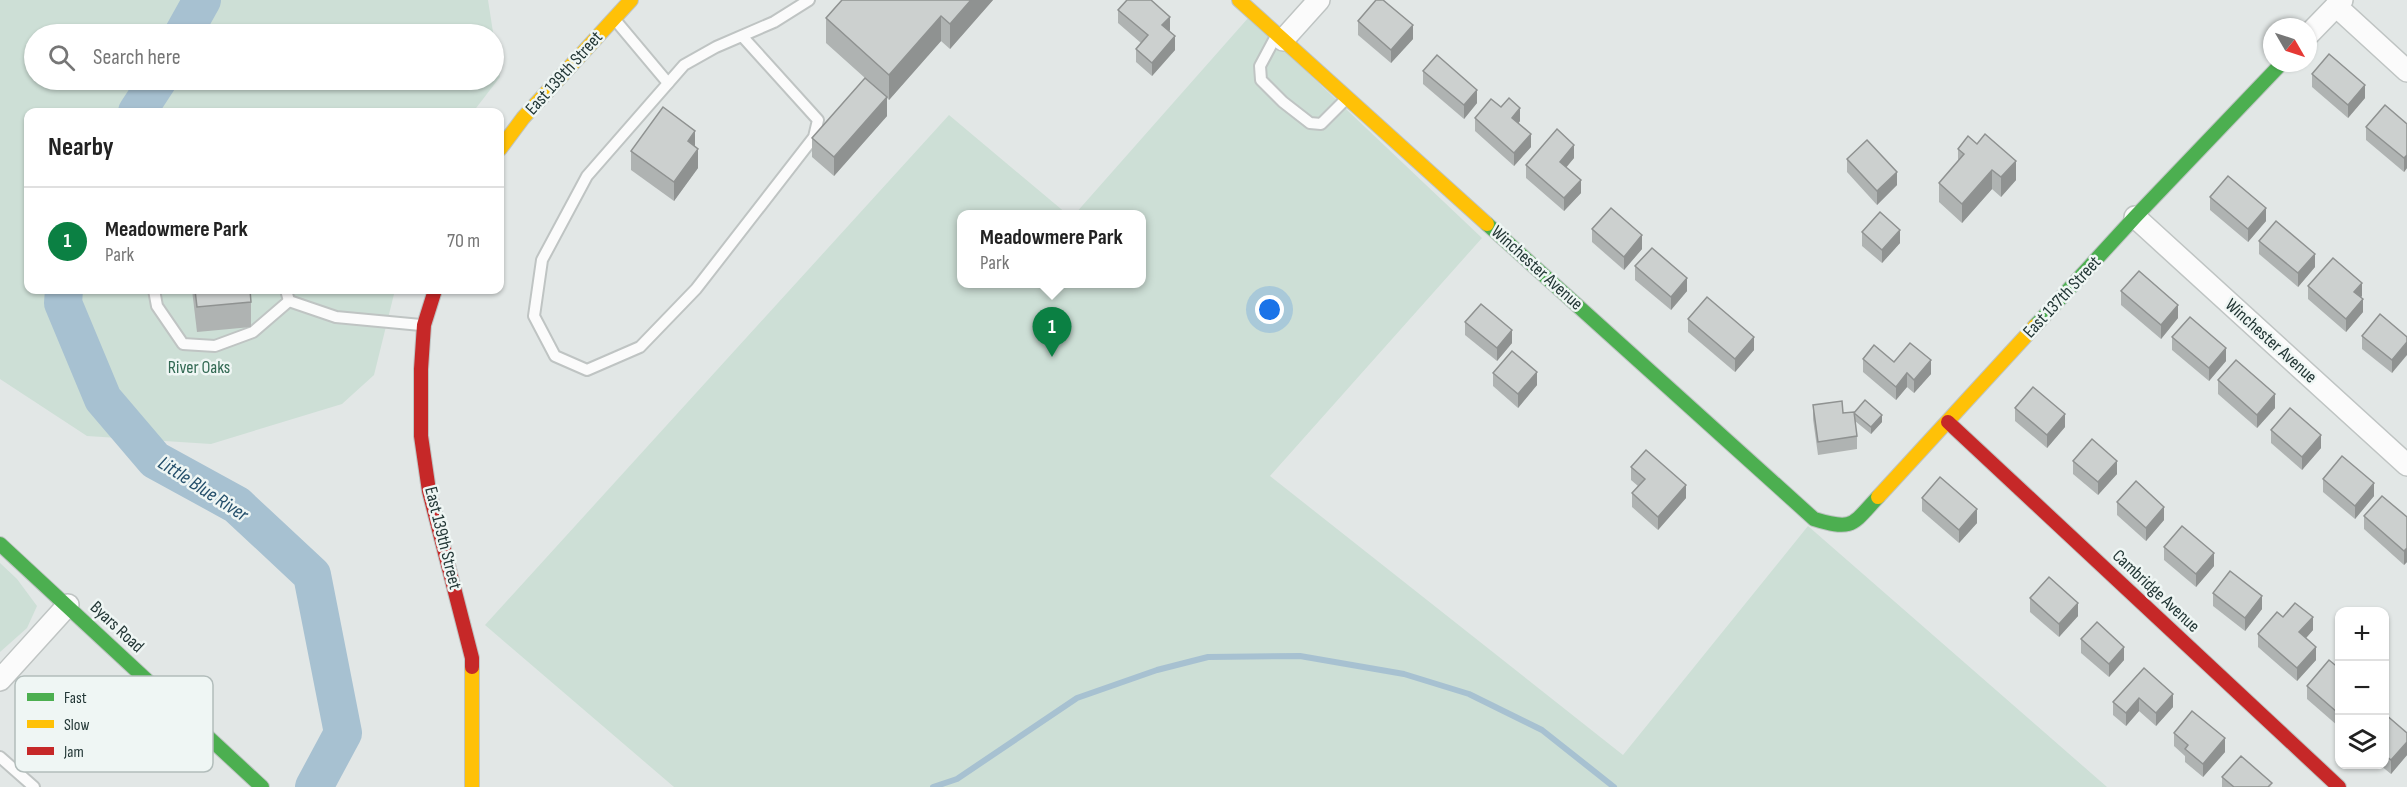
<!DOCTYPE html>
<html lang="en">
<head>
<meta charset="utf-8">
<style>
  :root { --surface:#fff; --page:#f2f2f2; --text:#222; --muted:#767676; --line:#e0e0e0; --accent:#0b8043 }
  body { margin:0; font-family:"Sofia Sans Condensed",sans-serif; background:var(--page); color:var(--text) }
  .controls { position:absolute; right:18px; bottom:18px; display:grid; overflow:hidden; border-radius:12px; box-shadow:0 2px 4px #0004 }
  .controls button { width:54px; height:54px; display:grid; place-items:center; padding:0; border:0; border-bottom:2px solid var(--line); background:var(--surface); color:var(--text); font:30px sans-serif }
  .compass { position:absolute; left:2263px; top:18px; width:54px; height:54px; border-radius:50%; background:var(--surface); box-shadow:0 2px 4px #0004; rotate:129deg }
  .you { position:absolute; left:1270px; top:310px; width:21px; height:21px; margin:-15px; border:4px solid #fff; border-radius:50%; background:#1a73e8; box-shadow:0 0 0 9px #1a73e833 }
  .badge { display:grid; place-items:center; width:39px; height:39px; border-radius:50%; background:var(--accent); color:#fff; font-size:20px; font-weight:700 }
  .pin { position:absolute; translate:-50% -50px; filter:drop-shadow(0 2px 3px #0008) }
  .pin::after { content:''; position:absolute; top:32px; width:21px; height:18px; background:inherit; clip-path:polygon(0 0,100% 0,50% 100%) }
  .popup { position:absolute; left:957px; top:210px; width:189px; height:78px; box-sizing:border-box; display:grid; place-content:center; border-radius:12px; background:var(--surface); filter:drop-shadow(0 2px 4px #0005); font-size:20px; white-space:nowrap; color:var(--muted) }
  .popup b { font-size:22px; color:var(--text) }
  .popup::after { content:''; position:absolute; left:50%; top:100%; margin-left:-12px; border:12px solid transparent; border-top-color:var(--surface) }
  .list { margin:0; padding:0; list-style:none }
  h2 { display:flex; justify-content:space-between; align-items:center; height:78px; margin:0; padding:0 24px; font-size:26px }
  h2 small { font-size:20px; font-weight:400; color:var(--muted) }
  .list li { display:grid; grid-template-columns:39px 1fr auto; gap:18px; align-items:center; box-sizing:border-box; height:108px; padding:0 24px; border-top:2px solid var(--line) }
  .list b { display:block; font-size:22px; white-space:nowrap }
  .list p { margin:0; font-size:20px; white-space:nowrap; color:var(--muted) }
  .list em { font-size:20px; font-style:normal; color:var(--muted) }
  .icon { flex:none; width:33px; height:33px; fill:none; stroke:currentColor; stroke-width:2; stroke-linecap:round; stroke-linejoin:round }
  .map { position:relative; flex:none; width:2407px; height:787px; overflow:hidden }
  .search { position:absolute; background:var(--surface); box-shadow:0 2px 4px #0004; left:24px; top:24px; width:480px; height:66px; display:flex; align-items:center; gap:15px; box-sizing:border-box; padding:0 21px; border-radius:33px; color:var(--muted); font-size:22px }
  .panel { position:absolute; background:var(--surface); box-shadow:0 2px 4px #0004; left:24px; top:108px; width:480px; height:186px; border-radius:12px }
  .map>svg:first-child { display:block }
  .green { fill:#cddfd6; fill-rule:evenodd }
  .lines { fill:none; stroke-linecap:round; stroke-linejoin:round }
  .stream { stroke:#a7c1d1; stroke-width:6 }
  .river { stroke:#a7c1d1; stroke-width:38 }
  .lane-casing { stroke:#bfc4c3; stroke-width:14 }
  .street-casing { stroke:#bfc4c3; stroke-width:24 }
  .fast-casing { stroke:#bec4c3; stroke-width:16 }
  .slow-casing { stroke:#bec4c3; stroke-width:16 }
  .jam-casing { stroke:#bec4c3; stroke-width:16 }
  .lane { stroke:#fbfbfb; stroke-width:10 }
  .street { stroke:#fbfbfb; stroke-width:21 }
  .fast { stroke:#4caf50; stroke-width:14 }
  .slow { stroke:#ffc107; stroke-width:14 }
  .jam { stroke:#c62828; stroke-width:14 }
  .wall { fill:#afb3b2 }
  .shaded-wall { fill:#8f9291 }
  .building { fill:#ccd0cf; stroke:#8f9291; stroke-width:1.5 }
  .labels { text-anchor:middle; dominant-baseline:central; stroke-width:5; stroke-linejoin:round; paint-order:stroke }
  .street-label { font-size:18px; fill:#233736; stroke:#eff6f4 }
  .park-label { font-size:18px; fill:#326953; stroke:#eff6f4 }
  .water-label { font-size:20px; font-style:italic; fill:#244f6b; stroke:#eff6f4 }
  .key { fill:#eff6f4; stroke:#b2bdbb; stroke-width:1.5 }
  .key-label { font-size:16px; fill:#233736 }
</style>
</head>
<body>
<div class="map">
<svg width="2407" height="787" viewBox="0 0 2407 787">
  <rect width="100%" height="100%" fill="#e2e7e6"/>
  <g class="green">
    <path d="M0,0H488L500,77L473,112H28V290H395L374,375L342,404L211,444L87,436L0,379ZM34,34H494V80H34Z"/>
    <polygon points="1249,17 1482,238 1270,476 1623,755 1808,526 2107,787 674,787 485,625 949,115 1067,214 962,214 962,284 1142,284 1142,214 1075,214"/>
    <polygon points="0,563 17,579 37,606 27,628 0,652"/>
  </g>
  <g class="lines">
    <polyline class="stream" points="933,787 957,779 1077,698 1157,670 1208,657 1300,656 1404,674 1469,694 1542,730 1614,787"/>
    <g class="river">
      <polyline points="183,34 202,0"/>
      <polyline points="137,112 158,80"/>
      <polyline points="64,290 63,303 103,399 155,460 237,505 312,575 343,733 314,787"/>
    </g>
    <g class="lane-casing">
      <g id="lane">
        <polyline points="616,21 668,83"/>
        <polyline points="742,36 818,120 814,137 696,289 640,347 587,370 555,356 534,316 542,260 587,176 684,65 716,47 774,22 809,0"/>
        <polyline points="1276,36 1260,66 1261,80 1283,102 1310,123 1321,124 1345,100"/>
        <polyline points="154,290 157,306 183,344 215,346 253,332 289,301"/>
        <polyline points="286,290 289,301"/>
        <polyline points="289,301 336,317 421,325"/>
        <polyline points="0,757 34,787"/>
      </g>
    </g>
    <g class="street-casing">
      <g id="street">
        <polyline points="2336,6 2407,71"/>
        <polyline points="2308,35 2342,0"/>
        <polyline points="1283,40 1319,0"/>
        <polyline points="2135,217 2407,465"/>
        <polyline points="0,680 68,605"/>
      </g>
    </g>
    <g class="fast-casing">
      <g id="fast">
        <path d="M1487,224L1814,519C1853,531 1852,525 1878,497"/>
        <polyline points="2035,326 2135,217 2282,63"/>
        <polyline points="0,544 262,787"/>
      </g>
    </g>
    <g class="slow-casing">
      <g id="slow">
        <polyline points="1239,0 1487,224"/>
        <polyline points="500,149 523,118 631,0"/>
        <polyline points="1878,497 2035,326"/>
        <polyline points="472,667 472,787"/>
      </g>
    </g>
    <g class="jam-casing">
      <g id="jam">
        <polyline points="435,290 424,325 421,369 421,436 429,491 472,658 472,667"/>
        <polyline points="1948,422 2339,787"/>
      </g>
    </g>
    <use href="#lane" class="lane"/>
    <use href="#street" class="street"/>
    <use href="#fast" class="fast"/>
    <use href="#slow" class="slow"/>
    <use href="#jam" class="jam"/>
  </g>
  <g class="wall">
    <polygon points="993,0 950,49 941,41 889,100 887,98 887,116 834,176 812,157 812,138 865,78 826,43 826,18"/>
    <polygon points="1118,10 1170,30 1169,31 1175,50 1152,76 1136,62 1136,49 1141,43 1118,23"/>
    <polygon points="1358,21 1413,39 1391,63 1358,35"/>
    <polygon points="1423,71 1477,103 1464,119 1423,84"/>
    <polygon points="2312,74 2365,98 2348,118 2312,87"/>
    <polygon points="1501,107 1520,121 1518,124 1531,147 1514,166 1475,131 1475,118"/>
    <polygon points="2407,124 2407,168 2404,172 2366,140 2366,127"/>
    <polygon points="695,147 698,168 674,201 631,170 631,151"/>
    <polygon points="1958,149 2016,180 2001,197 1992,189 1962,223 1939,202 1939,183 1958,161"/>
    <polygon points="1574,158 1566,167 1581,193 1564,211 1526,178 1526,165"/>
    <polygon points="1847,159 1897,185 1877,205 1847,172"/>
    <polygon points="2210,197 2266,221 2248,242 2210,210"/>
    <polygon points="1592,229 1642,249 1624,270 1592,242"/>
    <polygon points="1862,232 1900,243 1882,263 1862,246"/>
    <polygon points="2259,241 2315,267 2298,287 2259,254"/>
    <polygon points="1635,266 1687,291 1671,310 1635,280"/>
    <polygon points="2308,286 2362,296 2361,297 2363,312 2346,332 2308,299"/>
    <polygon points="192,290 250,290 251,302 251,327 197,332"/>
    <polygon points="2121,291 2178,318 2161,339 2121,305"/>
    <polygon points="1688,319 1754,350 1735,372 1688,332"/>
    <polygon points="1465,322 1512,343 1497,361 1465,335"/>
    <polygon points="2362,336 2407,337 2392,373 2362,349"/>
    <polygon points="2172,337 2226,361 2209,381 2172,350"/>
    <polygon points="1863,359 1894,362 1931,374 1914,393 1907,387 1896,400 1863,372"/>
    <polygon points="1493,373 1537,385 1518,408 1493,386"/>
    <polygon points="2218,380 2275,408 2257,428 2218,394"/>
    <polygon points="1813,405 1843,413 1854,412 1882,422 1871,434 1855,421 1857,436 1857,449 1818,455 1813,419"/>
    <polygon points="2015,408 2065,427 2047,448 2015,421"/>
    <polygon points="2271,430 2321,448 2302,470 2271,443"/>
    <polygon points="2073,461 2117,474 2098,495 2073,474"/>
    <polygon points="1631,467 1686,498 1658,530 1632,507 1632,493 1638,486 1631,480"/>
    <polygon points="2323,479 2374,496 2355,519 2323,492"/>
    <polygon points="1922,498 1977,523 1959,543 1922,511"/>
    <polygon points="2117,502 2164,520 2146,541 2117,515"/>
    <polygon points="2364,516 2407,517 2407,562 2404,565 2364,529"/>
    <polygon points="2164,547 2214,566 2196,587 2164,560"/>
    <polygon points="2213,593 2262,609 2245,631 2213,606"/>
    <polygon points="2030,598 2078,616 2059,637 2030,612"/>
    <polygon points="2283,617 2313,630 2306,638 2316,660 2297,681 2258,647 2258,634"/>
    <polygon points="2081,639 2124,660 2109,677 2081,653"/>
    <polygon points="2144,668 2173,707 2156,726 2139,711 2126,726 2113,715 2113,702"/>
    <polygon points="2340,669 2340,725 2338,726 2307,699 2307,686"/>
    <polygon points="2385,714 2407,733 2407,755 2391,774 2380,765 2385,765"/>
    <polygon points="2174,733 2225,752 2203,777 2185,762 2185,756 2174,746"/>
    <polygon points="2222,777 2272,787 2222,787"/>
  </g>
  <g class="shaded-wall">
    <polygon points="971,0 993,0 950,49 950,24"/>
    <polygon points="941,16 941,41 889,100 889,75"/>
    <polygon points="1170,17 1170,30 1162,39 1162,25"/>
    <polygon points="1413,25 1413,39 1391,63 1391,50"/>
    <polygon points="1175,36 1175,50 1152,76 1152,63"/>
    <polygon points="2365,85 2365,98 2348,118 2348,105"/>
    <polygon points="1477,90 1477,103 1464,119 1464,105"/>
    <polygon points="887,97 887,116 834,176 834,157"/>
    <polygon points="1520,108 1520,121 1512,131 1512,118"/>
    <polygon points="695,131 695,150 688,141"/>
    <polygon points="1531,134 1531,147 1514,166 1514,153"/>
    <polygon points="1574,145 1574,158 1560,175 1560,162"/>
    <polygon points="698,149 698,168 674,201 674,182"/>
    <polygon points="2407,155 2407,168 2404,172 2404,158"/>
    <polygon points="2016,161 2016,180 2001,197 2001,177"/>
    <polygon points="1992,170 1992,189 1962,223 1962,204"/>
    <polygon points="1897,172 1897,185 1877,205 1877,191"/>
    <polygon points="1581,180 1581,193 1564,211 1564,198"/>
    <polygon points="2266,208 2266,221 2248,242 2248,229"/>
    <polygon points="1900,230 1900,243 1882,263 1882,250"/>
    <polygon points="1642,235 1642,249 1624,270 1624,257"/>
    <polygon points="2315,254 2315,267 2298,287 2298,273"/>
    <polygon points="1687,278 1687,291 1671,310 1671,297"/>
    <polygon points="2362,283 2362,296 2354,305 2354,292"/>
    <polygon points="2363,299 2363,312 2346,332 2346,319"/>
    <polygon points="2178,305 2178,318 2161,339 2161,325"/>
    <polygon points="1512,330 1512,343 1497,361 1497,348"/>
    <polygon points="1754,337 1754,350 1735,372 1735,359"/>
    <polygon points="2407,342 2407,355 2392,373 2392,360"/>
    <polygon points="2226,348 2226,361 2209,381 2209,368"/>
    <polygon points="1931,360 1931,374 1914,393 1914,380"/>
    <polygon points="1537,372 1537,385 1518,408 1518,394"/>
    <polygon points="1907,373 1907,387 1896,400 1896,387"/>
    <polygon points="2275,394 2275,408 2257,428 2257,415"/>
    <polygon points="2065,414 2065,427 2047,448 2047,435"/>
    <polygon points="1882,415 1882,422 1871,434 1871,427"/>
    <polygon points="2321,435 2321,448 2302,470 2302,457"/>
    <polygon points="2117,461 2117,474 2098,495 2098,482"/>
    <polygon points="2374,483 2374,496 2355,519 2355,506"/>
    <polygon points="1686,485 1686,498 1658,530 1658,517"/>
    <polygon points="2164,507 2164,520 2146,541 2146,528"/>
    <polygon points="1977,509 1977,523 1959,543 1959,530"/>
    <polygon points="2407,548 2407,562 2404,565 2404,551"/>
    <polygon points="2214,553 2214,566 2196,587 2196,574"/>
    <polygon points="2262,596 2262,609 2245,631 2245,618"/>
    <polygon points="2078,603 2078,616 2059,637 2059,624"/>
    <polygon points="2313,617 2313,630 2299,646 2299,632"/>
    <polygon points="2124,647 2124,660 2109,677 2109,664"/>
    <polygon points="2316,647 2316,660 2297,681 2297,668"/>
    <polygon points="2173,694 2173,707 2156,726 2156,713"/>
    <polygon points="2139,698 2139,711 2126,726 2126,713"/>
    <polygon points="2340,711 2340,725 2338,726 2338,713"/>
    <polygon points="2225,738 2225,752 2203,777 2203,764"/>
    <polygon points="2407,742 2407,755 2391,774 2391,760"/>
  </g>
  <g class="building">
    <polygon points="842,0 971,0 950,24 941,16 889,75 826,18"/>
    <polygon points="1127,0 1151,0 1170,17 1162,25 1175,36 1152,63 1136,49 1148,35 1118,10"/>
    <polygon points="1376,0 1383,0 1413,25 1391,50 1358,21"/>
    <polygon points="2329,54 2365,85 2348,105 2312,74"/>
    <polygon points="1437,55 1477,90 1464,105 1423,71"/>
    <polygon points="865,78 887,97 834,157 812,138"/>
    <polygon points="1509,98 1520,108 1512,118 1531,134 1514,153 1475,118 1491,99 1501,107"/>
    <polygon points="2385,105 2407,124 2407,155 2404,158 2366,127"/>
    <polygon points="663,107 695,131 688,141 698,149 674,182 631,151"/>
    <polygon points="1557,129 1574,145 1560,162 1581,180 1564,198 1526,165"/>
    <polygon points="1985,134 2016,161 2001,177 1992,170 1962,204 1939,183 1964,154 1958,149 1968,136 1977,144"/>
    <polygon points="1867,140 1897,172 1877,191 1847,159"/>
    <polygon points="2228,176 2266,208 2248,229 2210,197"/>
    <polygon points="1611,208 1642,235 1624,257 1592,229"/>
    <polygon points="1880,212 1900,230 1882,250 1862,232"/>
    <polygon points="2276,221 2315,254 2298,273 2259,241"/>
    <polygon points="1652,248 1687,278 1671,297 1635,266"/>
    <polygon points="2333,258 2362,283 2354,292 2363,299 2346,319 2308,286"/>
    <polygon points="2139,271 2178,305 2161,325 2121,291"/>
    <polygon points="195,290 250,290 251,302 197,307"/>
    <polygon points="1707,297 1754,337 1735,359 1688,319"/>
    <polygon points="1481,304 1512,330 1497,348 1465,322"/>
    <polygon points="2380,314 2407,337 2407,342 2392,360 2362,336"/>
    <polygon points="2190,317 2226,348 2209,368 2172,337"/>
    <polygon points="1910,343 1931,360 1914,380 1907,373 1896,387 1863,359 1874,345 1894,362"/>
    <polygon points="1512,351 1537,372 1518,394 1493,373"/>
    <polygon points="2236,360 2275,394 2257,415 2218,380"/>
    <polygon points="2033,387 2065,414 2047,435 2015,408"/>
    <polygon points="1865,400 1882,415 1871,427 1854,413"/>
    <polygon points="1842,401 1843,413 1854,412 1857,436 1818,442 1813,405"/>
    <polygon points="2290,408 2321,435 2302,457 2271,430"/>
    <polygon points="2092,439 2117,461 2098,482 2073,461"/>
    <polygon points="1646,450 1686,485 1658,517 1632,493 1645,479 1631,467"/>
    <polygon points="2342,456 2374,483 2355,506 2323,479"/>
    <polygon points="1940,477 1977,509 1959,530 1922,498"/>
    <polygon points="2136,481 2164,507 2146,528 2117,502"/>
    <polygon points="2382,496 2407,517 2407,548 2404,551 2364,516"/>
    <polygon points="2182,526 2214,553 2196,574 2164,547"/>
    <polygon points="2230,571 2262,596 2245,618 2213,593"/>
    <polygon points="2049,577 2078,603 2059,624 2030,598"/>
    <polygon points="2295,603 2313,617 2299,632 2316,647 2297,668 2258,634 2277,612 2283,617"/>
    <polygon points="2097,622 2124,647 2109,664 2081,639"/>
    <polygon points="2329,660 2340,669 2340,711 2338,713 2307,686"/>
    <polygon points="2144,668 2173,694 2156,713 2139,698 2126,713 2113,702"/>
    <polygon points="2192,711 2225,738 2203,764 2185,749 2188,745 2174,733"/>
    <polygon points="2385,714 2407,733 2407,742 2391,760 2385,755"/>
    <polygon points="2241,756 2272,783 2268,787 2234,787 2222,777"/>
  </g>
  <g class="labels">
    <g class="street-label">
      <text transform="translate(564 73) rotate(-48)">East 139th Street</text>
      <text transform="translate(1537 268) rotate(42)">Winchester Avenue</text>
      <text transform="translate(2062 297) rotate(-47)">East 137th Street</text>
      <text transform="translate(2271 341) rotate(42)">Winchester Avenue</text>
      <text transform="translate(443 538) rotate(76)">East 139th Street</text>
      <text transform="translate(2156 591) rotate(43)">Cambridge Avenue</text>
      <text transform="translate(117 627) rotate(43)">Byars Road</text>
    </g>
    <g class="park-label">
      <text x="199" y="367">River Oaks</text>
    </g>
    <g class="water-label">
      <text transform="translate(203 489) rotate(33)">Little Blue River</text>
    </g>
  </g>
  <rect x="15" y="676" width="198" height="96" rx="9" class="key"/>
  <rect x="27" y="693" width="27" height="8" fill="#4caf50"/>
  <rect x="27" y="720" width="27" height="8" fill="#ffc107"/>
  <rect x="27" y="747" width="27" height="8" fill="#c62828"/>
  <g class="key-label">
    <text x="64" y="703">Fast</text>
    <text x="64" y="730">Slow</text>
    <text x="64" y="757">Jam</text>
  </g>
</svg>
<div class="controls">
<button>+</button>
<button>−</button>
<button><svg class="icon" aria-label="layers" viewBox="0 0 24 24"><path d="M12 4l9 5-9 5-9-5zM3 14l9 5 9-5"/></svg></button>
</div>
<svg class="compass" viewBox="-18 -18 36 36"><path d="M0-13l5 13h-10z" fill="#e53935"/><path d="M0 13l5-13h-10z" fill="#767676"/></svg>
<div class="you"></div>
<div class="pin badge" style="left:1052px;top:357px">1</div>
<div class="popup"><b>Meadowmere Park</b>Park</div>
<div class="search"><svg class="icon" aria-label="search" viewBox="0 0 24 24"><circle cx="10" cy="10" r="6"/><path d="M15 15l6 6"/></svg>Search here</div>
<section class="panel">
<h2>Nearby<small></small></h2>
<ul class="list">
<li><span class="badge">1</span><div><b>Meadowmere Park</b><p>Park</p></div><em>70 m</em></li>
</ul>
</section>
</div>
</body>
</html>
